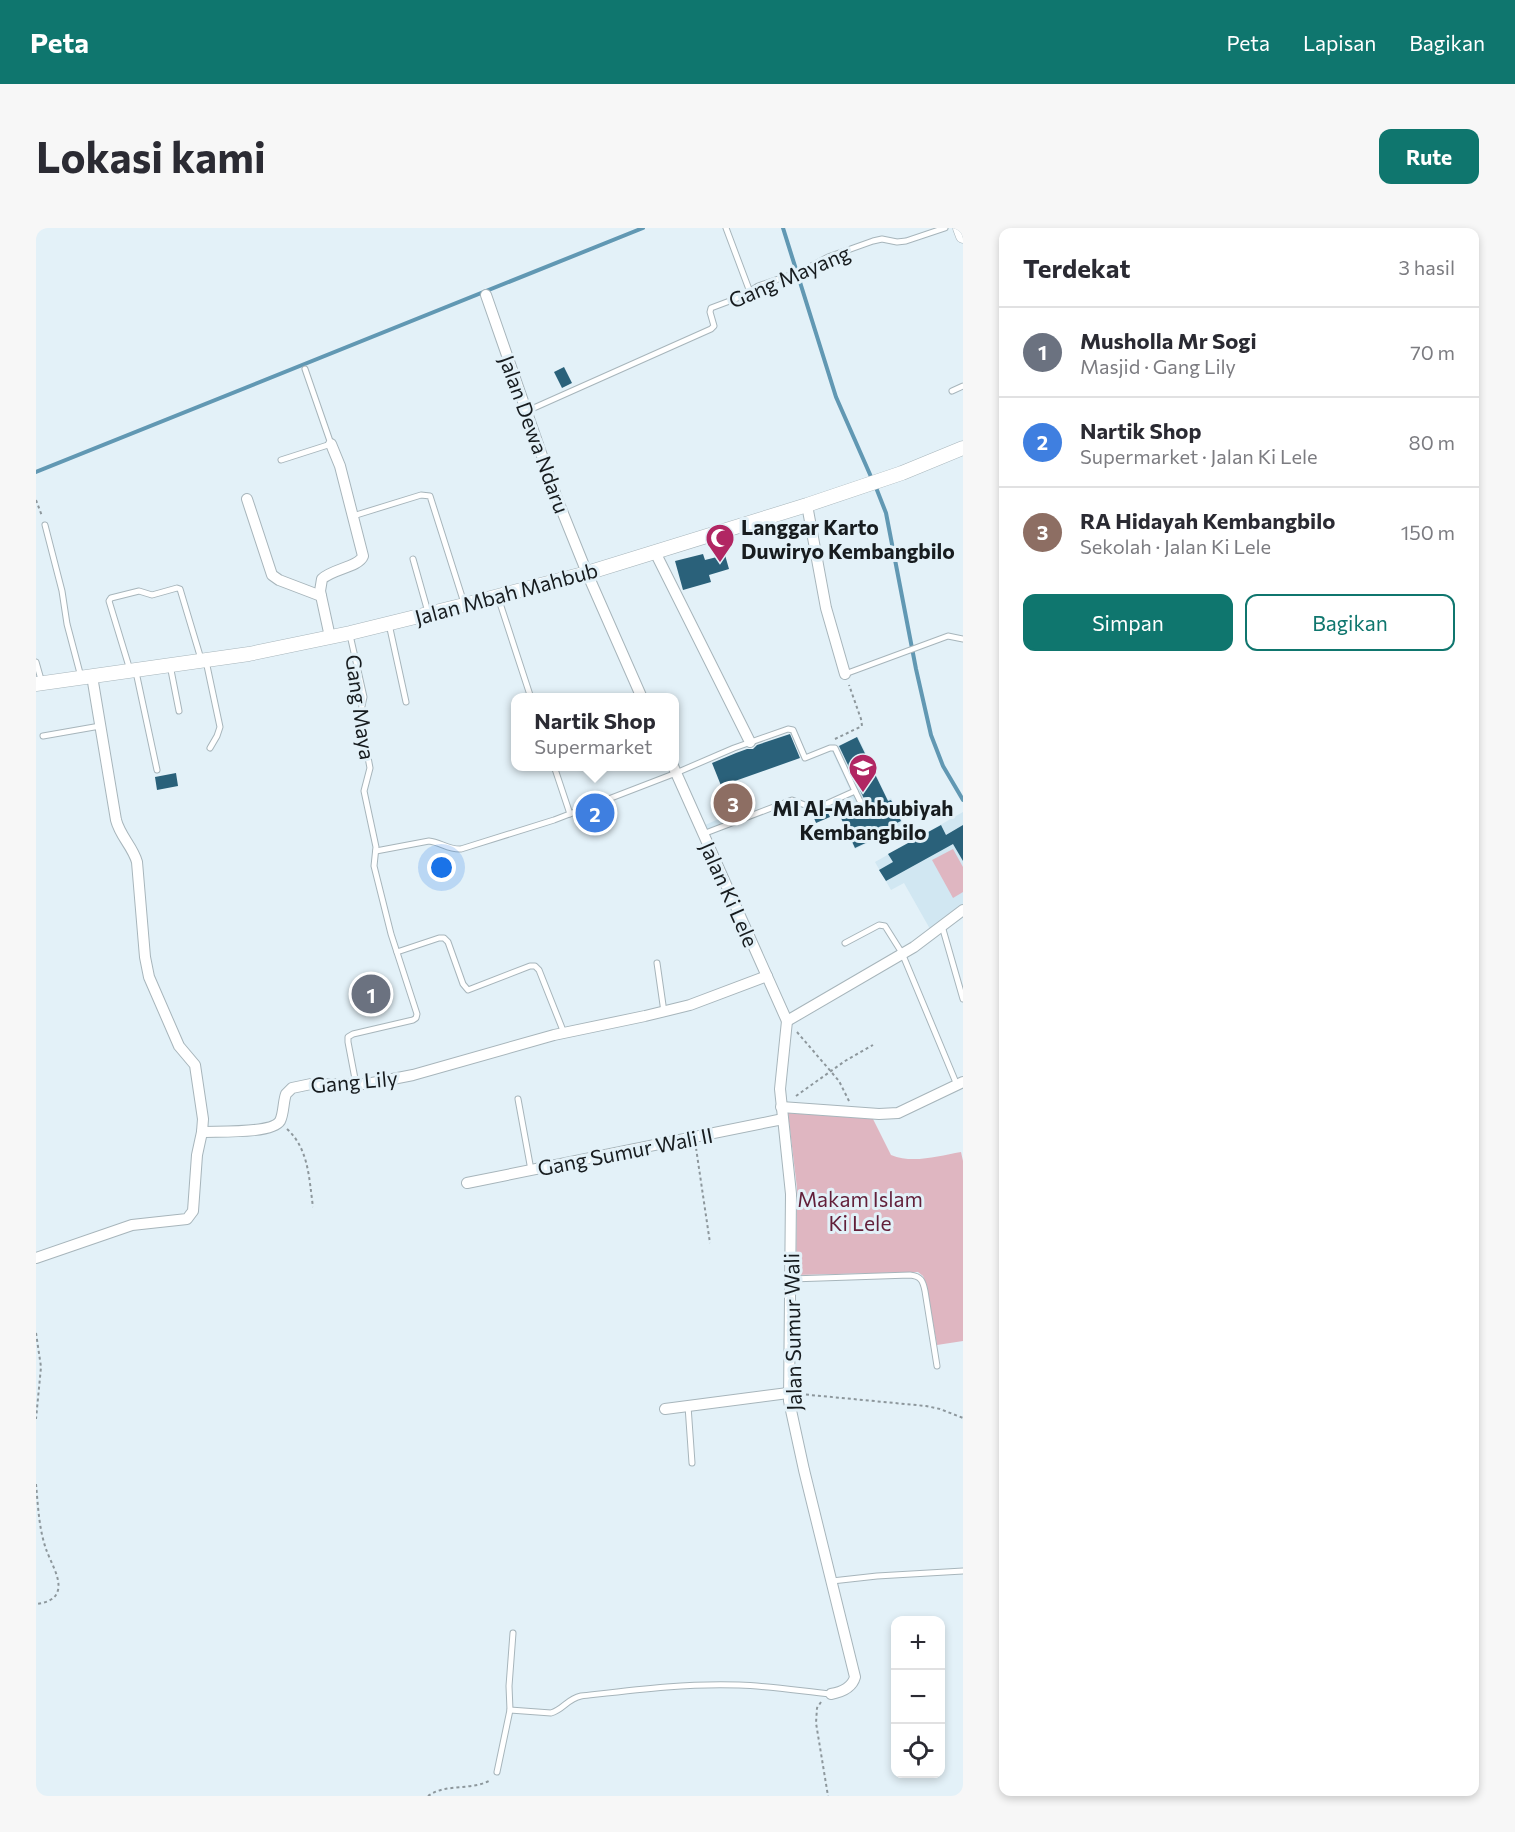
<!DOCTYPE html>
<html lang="id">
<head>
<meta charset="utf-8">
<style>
  :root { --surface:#fff; --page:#f7f7f7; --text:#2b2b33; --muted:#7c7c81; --line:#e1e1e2; --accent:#0f766e }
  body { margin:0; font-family:Commissioner,sans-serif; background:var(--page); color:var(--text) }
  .controls { position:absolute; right:18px; bottom:18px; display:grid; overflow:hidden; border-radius:12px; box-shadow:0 3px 9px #0003 }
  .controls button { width:54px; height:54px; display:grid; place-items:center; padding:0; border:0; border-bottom:2px solid var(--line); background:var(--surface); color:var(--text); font:30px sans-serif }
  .you { position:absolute; left:406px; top:640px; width:21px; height:21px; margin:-15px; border:4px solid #fff; border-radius:50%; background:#1a73e8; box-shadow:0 0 0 9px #1a73e833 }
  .badge { display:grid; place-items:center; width:39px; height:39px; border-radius:50%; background:var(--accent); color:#fff; font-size:20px; font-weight:700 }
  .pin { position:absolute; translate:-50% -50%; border:3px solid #fff; box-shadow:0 2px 6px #0006 }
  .popup { position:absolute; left:475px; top:465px; width:168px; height:78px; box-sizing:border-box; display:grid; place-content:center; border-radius:12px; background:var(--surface); filter:drop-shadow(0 2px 4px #0005); font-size:20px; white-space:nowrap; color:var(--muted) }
  .popup b { font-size:22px; color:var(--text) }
  .popup::after { content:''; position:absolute; left:50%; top:100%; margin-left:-12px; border:12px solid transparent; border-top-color:var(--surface) }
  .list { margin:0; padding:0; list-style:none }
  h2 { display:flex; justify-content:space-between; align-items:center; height:78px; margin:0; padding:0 24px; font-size:26px }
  h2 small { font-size:20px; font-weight:400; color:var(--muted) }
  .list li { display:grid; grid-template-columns:39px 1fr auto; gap:18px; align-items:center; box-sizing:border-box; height:90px; padding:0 24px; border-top:2px solid var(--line) }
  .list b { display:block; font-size:22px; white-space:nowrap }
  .list p { margin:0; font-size:20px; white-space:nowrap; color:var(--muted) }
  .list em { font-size:20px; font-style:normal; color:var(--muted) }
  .actions { display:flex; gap:12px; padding:18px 24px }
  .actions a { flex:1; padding:14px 0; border:2px solid var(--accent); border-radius:12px; text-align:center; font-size:21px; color:var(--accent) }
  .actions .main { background:var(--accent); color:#fff }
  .icon { flex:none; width:33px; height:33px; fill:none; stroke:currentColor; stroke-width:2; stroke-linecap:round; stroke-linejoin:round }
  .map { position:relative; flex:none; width:927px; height:1568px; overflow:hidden; border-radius:12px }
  header { display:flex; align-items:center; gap:36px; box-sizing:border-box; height:84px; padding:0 30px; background:var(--accent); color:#fff }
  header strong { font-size:28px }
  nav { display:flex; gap:33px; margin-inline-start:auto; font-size:21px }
  .intro { display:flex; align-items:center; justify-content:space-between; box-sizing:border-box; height:144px; padding:0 36px }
  h1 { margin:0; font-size:42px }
  .button { padding:15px 27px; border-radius:12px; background:var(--accent); color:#fff; font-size:21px; font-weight:700 }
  main { display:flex; gap:36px; padding:0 36px }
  aside { flex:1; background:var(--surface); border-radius:12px; box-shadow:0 3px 9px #0003 }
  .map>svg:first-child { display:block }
  .built { fill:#d1e7f2 }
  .green { fill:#dfb6c1 }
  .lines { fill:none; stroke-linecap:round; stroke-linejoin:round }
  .stream { stroke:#6198b3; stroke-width:4 }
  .building { fill:#2a617a }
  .service-casing { stroke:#a7b5bb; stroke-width:7 }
  .minor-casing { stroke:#a7b5bb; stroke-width:12 }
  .tertiary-casing { stroke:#a7b5bb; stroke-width:15 }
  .path { stroke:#8d979c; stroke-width:2; stroke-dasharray:3 3; stroke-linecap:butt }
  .service { stroke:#fff; stroke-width:5 }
  .minor { stroke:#fff; stroke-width:10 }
  .tertiary { stroke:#fff; stroke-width:14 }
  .labels { text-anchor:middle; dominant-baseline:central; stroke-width:6; stroke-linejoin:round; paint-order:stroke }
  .street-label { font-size:21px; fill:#171c1f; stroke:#e3f1f8 }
  .poi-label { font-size:21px; font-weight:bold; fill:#171c1f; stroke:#e3f1f8; text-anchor:start }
  .park-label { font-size:21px; fill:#621f39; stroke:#e3f1f8 }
</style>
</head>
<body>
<header>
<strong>Peta</strong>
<nav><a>Peta</a><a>Lapisan</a><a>Bagikan</a></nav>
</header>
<div class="intro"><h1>Lokasi kami</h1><a class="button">Rute</a></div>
<main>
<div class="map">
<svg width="927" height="1568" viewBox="0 0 927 1568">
  <rect width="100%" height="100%" fill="#e3f1f8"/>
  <g class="built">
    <polygon points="822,509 852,572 855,570 868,597 819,621 795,571 814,562 795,521"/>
    <polygon points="699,553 716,587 669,603 667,598 689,588 678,564"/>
    <polygon points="927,584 927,676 894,701 868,655 855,662 839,634"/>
  </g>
  <g class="green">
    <polygon points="917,621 927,639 927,664 917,670 896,632"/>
    <path d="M752,885L837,891L855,927C877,936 902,928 925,924L927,933V1113L901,1117L890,1055L887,1048L882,1044L760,1047L761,960Z"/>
  </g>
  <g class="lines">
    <g class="stream">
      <polyline points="747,0 800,169 836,251"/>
      <polyline points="0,244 607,0"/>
      <polyline points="839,257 850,285 880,441 895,507 907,538 927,572"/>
    </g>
  </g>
  <g class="building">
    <polygon points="528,139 536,155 526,160 518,144"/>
    <polygon points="667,326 669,332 689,327 693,341 673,347 675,354 647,362 639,333"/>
    <polygon points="754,506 764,530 699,553 714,583 702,587 693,570 683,575 678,564 686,560 676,535 700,525 711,521 717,521 721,517"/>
    <polygon points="821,509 852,573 855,572 865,593 838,606 840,610 819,620 805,590 829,581 831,577 803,518"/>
    <polygon points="140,545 142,558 121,562 119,549"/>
    <polygon points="790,581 794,589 780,595 776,585 781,586"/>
    <polygon points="905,597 910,607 927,597 927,633 917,616 850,653 843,642 857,634 852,626"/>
  </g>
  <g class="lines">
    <g class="service-casing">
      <g id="service">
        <polyline points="690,0 714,64"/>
        <polyline points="916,163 927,158"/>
        <polyline points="491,183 675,101 678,98 674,84 675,80 707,68 722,58 766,43 792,29 837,13 846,11 861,14 870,13 909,0"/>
        <polyline points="245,232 295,216 269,141"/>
        <polyline points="317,288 385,267 394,268 428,375"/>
        <polyline points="9,297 26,363 31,396 45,449"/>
        <polyline points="377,331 392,384"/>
        <polyline points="462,369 495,470"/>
        <polyline points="353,396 370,474"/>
        <polyline points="314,407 328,469 324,487 334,540 328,563 340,619 338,638 355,706 381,786 380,790 377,792 317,806 312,809 312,814 320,856"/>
        <polyline points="170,433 184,499 181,508 174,520"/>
        <polyline points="0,434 6,455"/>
        <polyline points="134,437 143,483"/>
        <polyline points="94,442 73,373 75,370 103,363 116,367 141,360 144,361 165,431"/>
        <polyline points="100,444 121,542"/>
        <polyline points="809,446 912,408 927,411"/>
        <polyline points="7,508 64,498"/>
        <polyline points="518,538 534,586"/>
        <polyline points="667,606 756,572 779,581 819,563 826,577"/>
        <path d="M340,623L393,613C404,614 413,622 425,621L518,592L640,545L698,520L752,501L757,502L769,530L794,520H799L819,563"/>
        <polyline points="906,698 927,771"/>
        <polyline points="809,715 843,697 849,698 866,725 921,857"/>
        <polyline points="361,724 403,710 408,710 412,714 427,756 432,762 494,738 499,738 503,742 528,805"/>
        <polyline points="621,735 628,784"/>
        <polyline points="482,871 495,942"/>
        <path d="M755,1051L874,1047C885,1048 887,1053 889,1063L901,1138"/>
        <polyline points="652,1178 656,1235"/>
        <polyline points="796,1353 841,1348 927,1343"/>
        <path d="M474,1482L515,1485C528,1481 531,1471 545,1468C597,1462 650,1455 703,1457C734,1458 765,1463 795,1466"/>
        <polyline points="461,1544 474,1482 473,1458 477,1405"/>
      </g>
    </g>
    <g class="minor-casing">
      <g id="minor">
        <polyline points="450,67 520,268 551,345 606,470"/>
        <polyline points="211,271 236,347 243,352 285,368"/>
        <polyline points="771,277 790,380 809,446"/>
        <polyline points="619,324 714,514"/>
        <path d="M294,409L284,363L286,351C296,341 323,339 327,328L304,238L295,216"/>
        <path d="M56,448L80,592C84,608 97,619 101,634L109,729L113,749L143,818L159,837L167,891L166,904"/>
        <polyline points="637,538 751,793"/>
        <path d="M751,793L744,861L755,966L753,1173L768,1242L819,1449C816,1460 806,1464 795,1466"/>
        <polyline points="751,793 878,719 927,682"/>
        <polyline points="745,879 843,886 862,885 927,854"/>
        <polyline points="431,955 747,891"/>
        <path d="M0,1030L96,997L151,991L157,983L161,927L166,904C181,903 236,906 244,893C248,885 247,874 250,866L256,860L275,856H331L377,847L518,807L609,788L654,777L731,748"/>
        <polyline points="629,1181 752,1165"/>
      </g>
    </g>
    <g class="tertiary-casing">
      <g id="tertiary">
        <polyline points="924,0 927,8"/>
        <polyline points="0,456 213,426 314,405 428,377 551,345 771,277 866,245 927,220"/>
      </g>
    </g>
    <g class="path">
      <polyline points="0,272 6,288"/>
      <polyline points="799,511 826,498 825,491 813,457"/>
      <polyline points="761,804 803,853 813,873"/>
      <polyline points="760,868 809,833 837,817"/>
      <path d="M251,901C273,921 273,951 277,979"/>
      <polyline points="660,920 674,1015"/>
      <polyline points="0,1105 5,1139 0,1191"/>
      <polyline points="764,1166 890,1178 904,1181 927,1190"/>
      <path d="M0,1256C2,1278 3,1301 10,1321C14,1333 25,1350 22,1362C20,1372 9,1375 0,1376"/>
      <polyline points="785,1474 781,1480 780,1495 792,1568"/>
      <path d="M392,1568C410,1555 435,1563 455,1552"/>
    </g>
    <use href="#service" class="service"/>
    <use href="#minor" class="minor"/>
    <use href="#tertiary" class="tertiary"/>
  </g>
  <defs>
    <g id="mosque-pin" transform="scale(1.5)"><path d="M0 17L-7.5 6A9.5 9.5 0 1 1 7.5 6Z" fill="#b12663" stroke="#e3f1f8"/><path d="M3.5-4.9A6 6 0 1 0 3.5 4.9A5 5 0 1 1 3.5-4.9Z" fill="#fff"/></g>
    <g id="school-pin" transform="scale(1.5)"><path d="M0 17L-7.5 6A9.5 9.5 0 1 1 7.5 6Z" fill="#b12663" stroke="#e3f1f8"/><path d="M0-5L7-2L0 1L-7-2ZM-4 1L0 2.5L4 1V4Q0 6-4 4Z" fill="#fff"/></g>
  </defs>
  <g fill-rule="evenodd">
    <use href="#mosque-pin" x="684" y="310"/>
    <use href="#school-pin" x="827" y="540"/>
  </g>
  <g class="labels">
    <g class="street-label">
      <text transform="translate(753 48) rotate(-23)">Gang Mayang</text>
      <text transform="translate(499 206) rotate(70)">Jalan Dewa Ndaru</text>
      <text transform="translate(470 365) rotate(-15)">Jalan Mbah Mahbub</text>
      <text transform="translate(325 479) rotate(82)">Gang Maya</text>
      <text transform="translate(694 666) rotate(66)">Jalan Ki Lele</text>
      <text transform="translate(318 853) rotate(-5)">Gang Lily</text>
      <text transform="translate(589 923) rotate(-11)">Gang Sumur Wali II</text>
      <text transform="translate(756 1104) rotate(-91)">Jalan Sumur Wali</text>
    </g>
    <g class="poi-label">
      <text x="705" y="298">Langgar Karto<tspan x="705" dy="24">Duwiryo Kembangbilo</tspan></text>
      <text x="827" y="579" text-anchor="middle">MI Al-Mahbubiyah<tspan x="827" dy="24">Kembangbilo</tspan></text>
    </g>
    <g class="park-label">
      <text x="824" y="970">Makam Islam<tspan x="824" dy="24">Ki Lele</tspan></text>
    </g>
  </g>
</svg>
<div class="controls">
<button>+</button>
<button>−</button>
<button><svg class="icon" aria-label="locate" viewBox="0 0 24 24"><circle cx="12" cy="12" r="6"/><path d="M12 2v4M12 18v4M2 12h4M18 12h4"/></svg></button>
</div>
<div class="you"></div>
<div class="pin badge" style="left:335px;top:766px;background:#6b7280">1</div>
<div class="pin badge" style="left:559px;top:585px;background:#3f7fe0">2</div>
<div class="popup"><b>Nartik Shop</b>Supermarket</div>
<div class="pin badge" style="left:697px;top:575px;background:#8d6e63">3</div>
</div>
<aside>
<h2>Terdekat<small>3 hasil</small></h2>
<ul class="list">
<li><span class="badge" style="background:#6b7280">1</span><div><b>Musholla Mr Sogi</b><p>Masjid · Gang Lily</p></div><em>70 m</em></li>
<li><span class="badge" style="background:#3f7fe0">2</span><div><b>Nartik Shop</b><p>Supermarket · Jalan Ki Lele</p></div><em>80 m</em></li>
<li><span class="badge" style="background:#8d6e63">3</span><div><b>RA Hidayah Kembangbilo</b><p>Sekolah · Jalan Ki Lele</p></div><em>150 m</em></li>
</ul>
<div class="actions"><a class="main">Simpan</a><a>Bagikan</a></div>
</aside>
</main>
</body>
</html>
